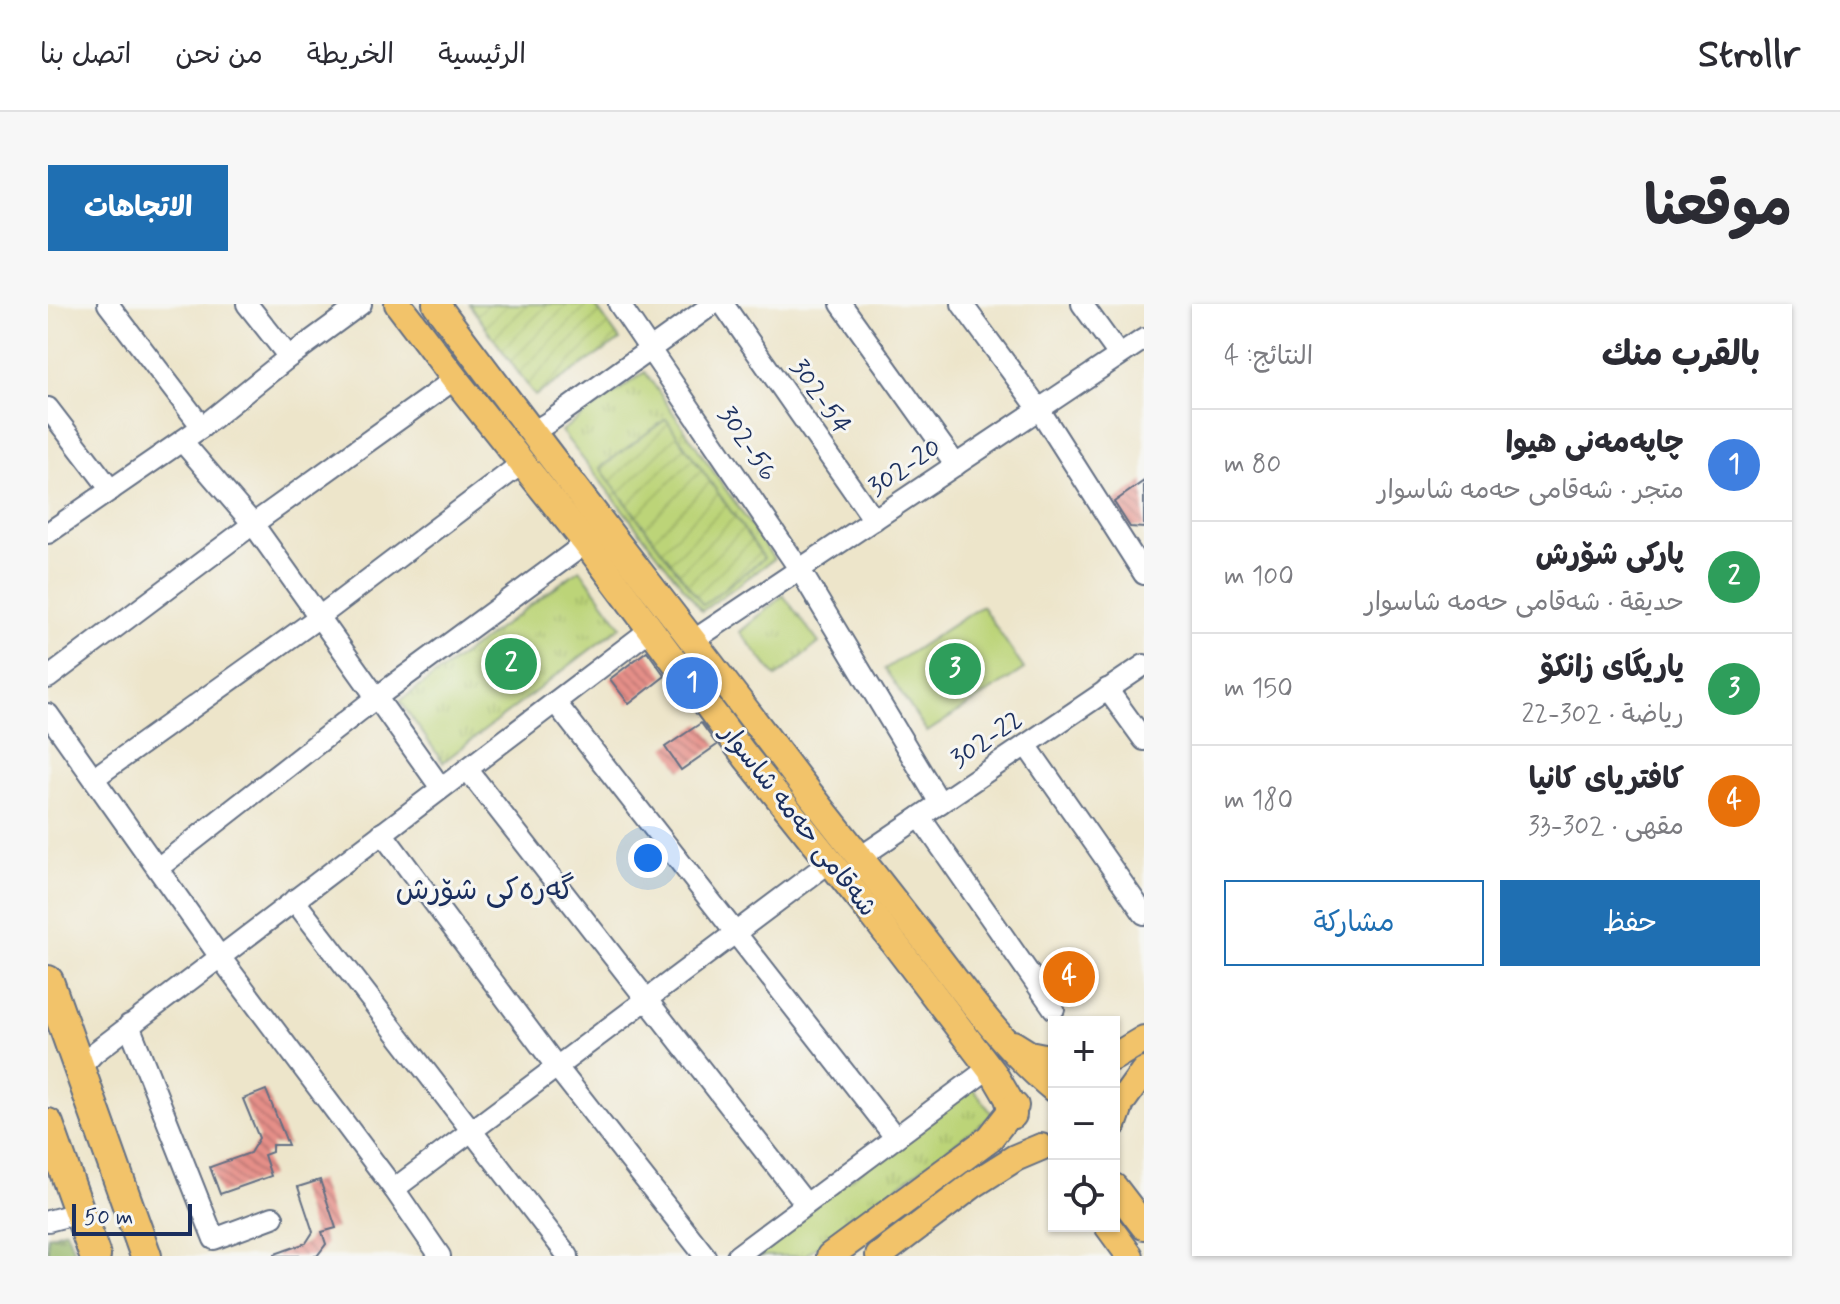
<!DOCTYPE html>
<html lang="ar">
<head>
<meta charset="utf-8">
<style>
  :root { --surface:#fff; --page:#f7f7f7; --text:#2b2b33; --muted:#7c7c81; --line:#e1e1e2; --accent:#1f6fb2 }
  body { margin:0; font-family:Mynerve,"Playpen Sans Arabic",sans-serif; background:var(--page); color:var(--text); direction:rtl }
  .controls { position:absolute; right:24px; bottom:24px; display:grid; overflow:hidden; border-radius:0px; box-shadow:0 2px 6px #0004 }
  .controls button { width:72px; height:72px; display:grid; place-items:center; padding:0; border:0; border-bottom:2px solid var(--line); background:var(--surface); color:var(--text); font:40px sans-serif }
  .scale { position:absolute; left:24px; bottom:20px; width:120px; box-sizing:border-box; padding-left:8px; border:4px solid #1b2f5e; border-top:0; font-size:22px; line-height:28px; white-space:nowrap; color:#1b2f5e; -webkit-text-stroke:6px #f6f6f2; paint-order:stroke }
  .you { position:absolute; left:600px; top:554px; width:28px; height:28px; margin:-20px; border:6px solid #fff; border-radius:50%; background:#1a73e8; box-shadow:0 0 0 12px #1a73e833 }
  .badge { display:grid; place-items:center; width:52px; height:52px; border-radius:50%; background:var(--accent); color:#fff; font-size:26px; font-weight:700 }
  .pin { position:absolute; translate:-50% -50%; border:4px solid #fff; box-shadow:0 2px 8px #0006 }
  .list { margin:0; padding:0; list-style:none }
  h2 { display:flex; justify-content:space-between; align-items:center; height:104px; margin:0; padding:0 32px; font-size:34px }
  h2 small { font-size:26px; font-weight:400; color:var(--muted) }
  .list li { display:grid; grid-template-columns:52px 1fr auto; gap:24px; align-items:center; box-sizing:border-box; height:112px; padding:0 32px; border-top:2px solid var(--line) }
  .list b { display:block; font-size:30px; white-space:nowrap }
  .list p { margin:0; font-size:26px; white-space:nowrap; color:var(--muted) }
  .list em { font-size:26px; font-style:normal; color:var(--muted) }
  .actions { display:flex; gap:16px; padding:24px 32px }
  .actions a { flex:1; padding:18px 0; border:2px solid var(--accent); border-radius:0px; text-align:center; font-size:28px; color:var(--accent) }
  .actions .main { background:var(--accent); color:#fff }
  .icon { flex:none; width:44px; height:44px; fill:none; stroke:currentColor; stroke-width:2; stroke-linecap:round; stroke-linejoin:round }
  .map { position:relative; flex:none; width:1096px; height:952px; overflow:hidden; direction:ltr; border-radius:0px }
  header { display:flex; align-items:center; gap:48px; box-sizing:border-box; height:112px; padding:0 40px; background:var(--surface); border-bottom:2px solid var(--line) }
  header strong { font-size:38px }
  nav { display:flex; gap:44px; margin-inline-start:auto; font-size:28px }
  .intro { display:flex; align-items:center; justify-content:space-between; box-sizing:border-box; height:192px; padding:0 48px }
  h1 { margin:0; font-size:56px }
  .button { padding:20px 36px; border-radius:0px; background:var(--accent); color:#fff; font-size:28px; font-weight:700 }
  main { display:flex; gap:48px; padding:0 48px }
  aside { flex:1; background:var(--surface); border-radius:0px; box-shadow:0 2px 6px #0004 }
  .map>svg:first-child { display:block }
  .grass { fill:url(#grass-tufts); stroke:#6c826b; stroke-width:2 }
  .forest { fill:url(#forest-firs); stroke:#587263; stroke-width:2 }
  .garden { fill:url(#garden-furrows); stroke:#6c826b; stroke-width:2 }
  .pitch { fill:#bcd478; stroke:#6c826b; stroke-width:2 }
  .building { fill:url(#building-back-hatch) }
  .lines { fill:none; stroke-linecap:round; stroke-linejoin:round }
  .minor-casing { stroke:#646f84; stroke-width:24 }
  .major-casing { stroke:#646f84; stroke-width:30 }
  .highway-casing { stroke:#646f84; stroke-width:34 }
  .minor { stroke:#fff; stroke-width:20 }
  .major { stroke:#f2c36a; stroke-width:26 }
  .highway { stroke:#f2c36a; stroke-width:30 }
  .labels { text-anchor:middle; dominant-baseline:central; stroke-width:6; stroke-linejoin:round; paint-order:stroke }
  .street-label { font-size:26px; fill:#1b2f5e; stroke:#f6f6f2 }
  .quarter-label { font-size:30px; fill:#1b2f5e; stroke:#f6f6f2 }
</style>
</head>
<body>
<header>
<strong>Strollr</strong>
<nav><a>الرئيسية</a><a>الخريطة</a><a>من نحن</a><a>اتصل بنا</a></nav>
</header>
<div class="intro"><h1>موقعنا</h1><a class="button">الاتجاهات</a></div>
<main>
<aside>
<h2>بالقرب منك<small>النتائج: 4</small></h2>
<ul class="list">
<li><span class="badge" style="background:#3f7fe0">1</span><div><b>چاپەمەنی هیوا</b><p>متجر · شەقامی حەمە شاسوار</p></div><em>80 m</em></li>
<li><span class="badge" style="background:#2e9e5b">2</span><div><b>پارکی شۆرش</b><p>حديقة · شەقامی حەمە شاسوار</p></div><em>100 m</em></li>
<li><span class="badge" style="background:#2e9e5b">3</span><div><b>یاریگای زانکۆ</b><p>رياضة · 302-22</p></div><em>150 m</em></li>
<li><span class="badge" style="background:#e8710a">4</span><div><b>کافتریای کانیا</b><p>مقهى · 302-33</p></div><em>180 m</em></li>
</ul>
<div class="actions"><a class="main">حفظ</a><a>مشاركة</a></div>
</aside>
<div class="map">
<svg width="1096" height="952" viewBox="0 0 1096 952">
  <defs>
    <pattern id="grass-tufts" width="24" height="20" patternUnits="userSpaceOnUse" patternTransform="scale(2)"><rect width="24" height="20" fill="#bcd478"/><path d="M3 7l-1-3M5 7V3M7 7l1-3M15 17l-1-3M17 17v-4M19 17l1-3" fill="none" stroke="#a1b66a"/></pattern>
    <pattern id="forest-firs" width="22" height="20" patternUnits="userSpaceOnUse" patternTransform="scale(2)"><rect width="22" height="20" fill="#95b668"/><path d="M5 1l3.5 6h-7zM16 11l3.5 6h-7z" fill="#799459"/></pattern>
    <pattern id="garden-furrows" width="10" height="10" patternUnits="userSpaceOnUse" patternTransform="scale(2)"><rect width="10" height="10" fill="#bcd478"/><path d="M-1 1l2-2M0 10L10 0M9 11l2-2" fill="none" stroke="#a1b66a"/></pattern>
    <pattern id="building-back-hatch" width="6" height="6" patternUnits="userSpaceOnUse" patternTransform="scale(2)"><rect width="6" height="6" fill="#e58f88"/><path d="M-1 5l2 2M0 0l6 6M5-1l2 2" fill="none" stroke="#b97572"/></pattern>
  </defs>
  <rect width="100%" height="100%" fill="#f6f6f2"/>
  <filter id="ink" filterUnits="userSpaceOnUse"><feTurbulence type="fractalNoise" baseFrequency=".0125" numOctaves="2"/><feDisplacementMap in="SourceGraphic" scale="16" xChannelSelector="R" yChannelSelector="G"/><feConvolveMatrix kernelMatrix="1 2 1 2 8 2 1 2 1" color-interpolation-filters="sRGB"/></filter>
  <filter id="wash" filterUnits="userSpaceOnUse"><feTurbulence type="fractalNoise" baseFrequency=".006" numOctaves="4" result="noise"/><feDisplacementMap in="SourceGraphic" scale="32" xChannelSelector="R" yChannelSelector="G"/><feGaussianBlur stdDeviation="1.8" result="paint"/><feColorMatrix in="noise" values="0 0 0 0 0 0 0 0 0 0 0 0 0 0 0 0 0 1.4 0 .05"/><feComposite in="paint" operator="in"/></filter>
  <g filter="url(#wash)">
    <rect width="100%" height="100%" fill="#ede5ca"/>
    <g class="grass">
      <polygon points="597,68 726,255 654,307 513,127"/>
      <polygon points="532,265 573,322 395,458 352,397"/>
      <polygon points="735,291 771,339 728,373 692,328"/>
      <polygon points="924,783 945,811 756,952 700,952"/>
    </g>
    <polygon class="forest" points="18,926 28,952 0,952 0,932"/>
    <g class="garden">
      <polygon points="421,0 546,0 572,36 487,92"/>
      <polygon points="618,115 716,254 655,301 552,164"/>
    </g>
    <polygon class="pitch" points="934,302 976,365 879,428 837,365"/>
    <g id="blocks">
      <g class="building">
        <polygon points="1096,177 1096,224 1082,223 1066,198"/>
        <polygon points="599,347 617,372 581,400 562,375"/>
        <polygon points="653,419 669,441 633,466 617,443"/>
        <polygon points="218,786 240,841 224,841 224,848 216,851 223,872 172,890 162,863 202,849 211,834 195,795"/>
        <polygon points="272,876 288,924 274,928 278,940 269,952 227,952 227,950 258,939 265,928 250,883"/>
      </g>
    </g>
  </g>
  <g filter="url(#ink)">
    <use href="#blocks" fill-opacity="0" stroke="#646f84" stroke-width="2"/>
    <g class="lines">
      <g class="minor-casing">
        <g id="minor">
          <polyline points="60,0 154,123"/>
          <polyline points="199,0 241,53"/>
          <polyline points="571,0 752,266 892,499"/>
          <polyline points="675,0 826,216"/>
          <polyline points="793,0 908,161"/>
          <polyline points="914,0 991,105 1096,270"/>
          <polyline points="1034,0 1071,51"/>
          <polyline points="0,104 63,186"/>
          <polyline points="483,129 501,118 665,0"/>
          <polyline points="134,137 205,220 393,484"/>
          <polyline points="0,229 154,123 241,53 313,0"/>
          <polyline points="646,336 1096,35"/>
          <polyline points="0,374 205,220 407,75"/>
          <polyline points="1059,385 1096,436"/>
          <polyline points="507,398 847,833"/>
          <polyline points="0,410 172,653 346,885 392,952"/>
          <polyline points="978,441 1096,610"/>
          <polyline points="419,465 758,900"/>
          <polyline points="46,474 271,313 465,166 473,157"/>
          <polyline points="872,513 1006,705"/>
          <polyline points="334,529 508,762 657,952"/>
          <polyline points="811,554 1096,361"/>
          <polyline points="110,564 329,393 538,239"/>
          <polyline points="246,596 520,952"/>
          <polyline points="81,721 166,935 225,913"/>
          <polyline points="32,764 46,749 603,325"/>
          <polyline points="346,885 771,566 779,556"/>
          <polyline points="0,917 30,909"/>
          <polyline points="689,952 941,764"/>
        </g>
      </g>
      <g class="major-casing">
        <g id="major">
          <polyline points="350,0 407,75 538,239 698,453 827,614 946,770 960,794 965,811"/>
          <path d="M388,0C505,159 629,314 748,472C790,526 833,580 875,634C916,687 954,742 1006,785"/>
          <polyline points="965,740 981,750 1006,755"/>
          <polyline points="1066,753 1096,735"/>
          <polyline points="1066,819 1073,799 1096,767"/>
          <polyline points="1066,883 1096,922"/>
          <polyline points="1060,922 1082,952"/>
          <polyline points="782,952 942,834 967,802"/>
          <polyline points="831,952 926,880 967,854 993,843"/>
        </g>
      </g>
      <g class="highway-casing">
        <g id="highway">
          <polyline points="0,677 98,952"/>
          <polyline points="0,820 47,952"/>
        </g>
      </g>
      <use href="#minor" class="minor"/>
      <use href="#major" class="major"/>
      <use href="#highway" class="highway"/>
    </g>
  </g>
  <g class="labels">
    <g class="street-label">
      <text transform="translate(772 93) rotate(55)">302-54</text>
      <text transform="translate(699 140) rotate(56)">302-56</text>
      <text transform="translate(857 164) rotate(-34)">302-20</text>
      <text transform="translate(939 436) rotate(-34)">302-22</text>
      <text transform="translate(750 517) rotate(52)">شەقامی حەمە شاسوار</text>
    </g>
    <g class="quarter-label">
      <text x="437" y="586">گەرەکی شۆرش</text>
    </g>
  </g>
</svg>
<div class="controls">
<button>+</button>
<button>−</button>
<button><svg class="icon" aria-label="locate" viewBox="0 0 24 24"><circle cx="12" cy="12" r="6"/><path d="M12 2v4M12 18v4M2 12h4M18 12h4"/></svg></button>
</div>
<div class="scale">50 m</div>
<div class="you"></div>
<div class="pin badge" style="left:644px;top:379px;background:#3f7fe0">1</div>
<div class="pin badge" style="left:463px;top:360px;background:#2e9e5b">2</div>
<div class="pin badge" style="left:907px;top:365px;background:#2e9e5b">3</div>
<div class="pin badge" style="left:1021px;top:673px;background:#e8710a">4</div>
</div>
</main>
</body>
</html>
